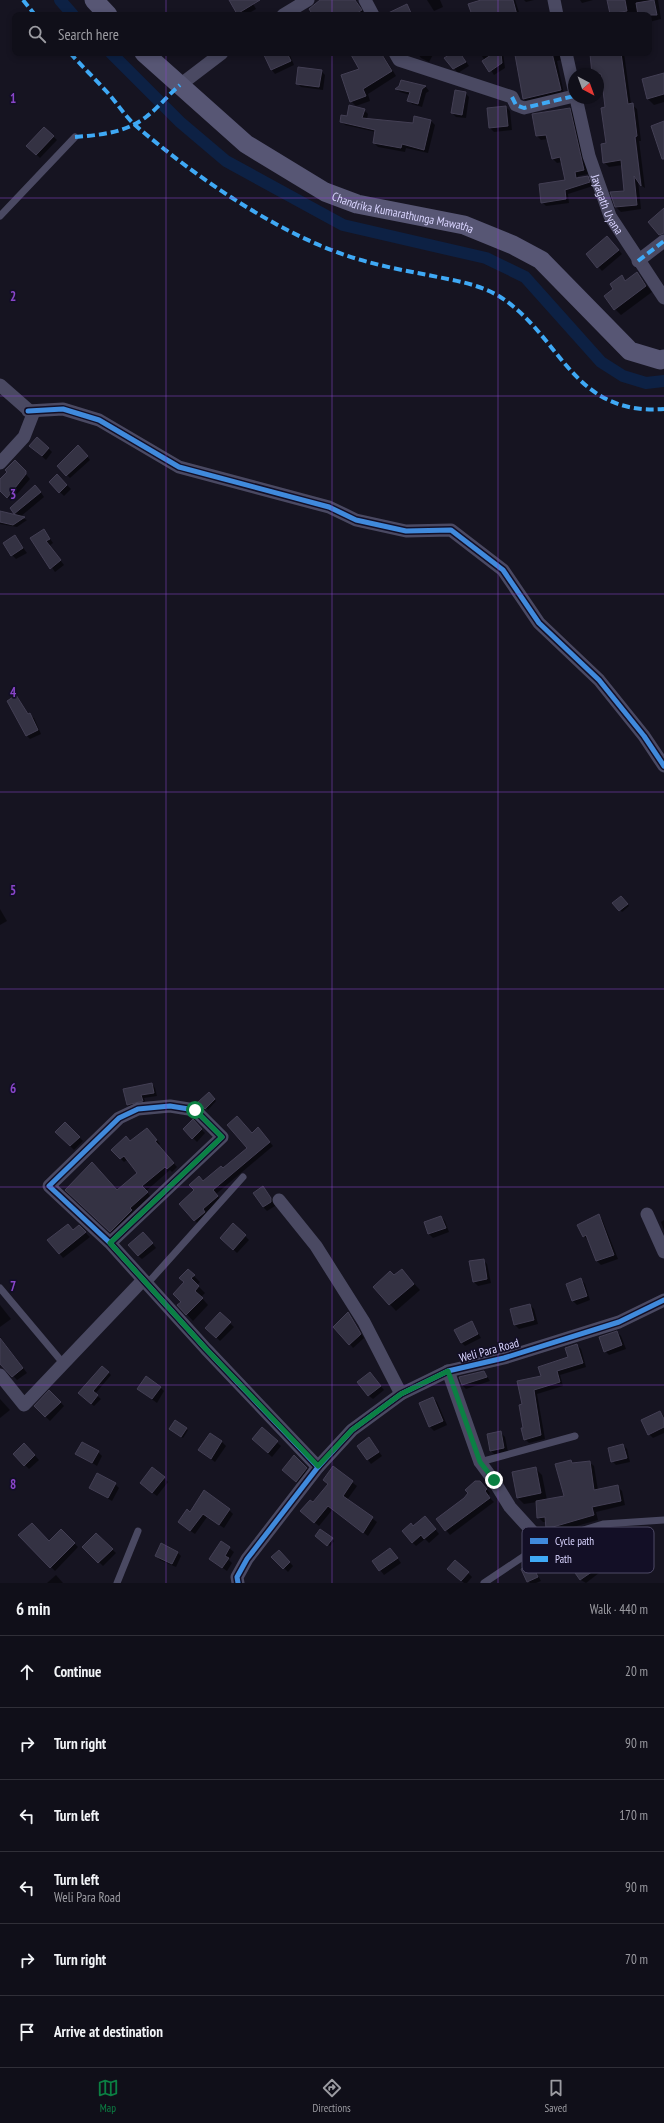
<!DOCTYPE html>
<html lang="en">
<head>
<meta charset="utf-8">
<style>
  :root { --surface:#100f19; --page:#191822; --text:#f1f3f6; --muted:#9c9ca2; --line:#302f38; --accent:#0b8043 }
  body { margin:0; font-family:"PT Sans Narrow",sans-serif; background:var(--page); color:var(--text) }
  .compass { position:absolute; left:568px; top:68px; width:36px; height:36px; border-radius:50%; background:var(--surface); box-shadow:0 2px 6px #0003; rotate:139deg }
  .stop { position:absolute; width:12px; height:12px; margin:-9px; border:3px solid #0b8043; border-radius:50%; background:#fff }
  .stop.end { background:#0b8043; border-color:#fff; box-shadow:0 1px 4px #0008 }
  .list { margin:0; padding:0; list-style:none }
  h2 { display:flex; justify-content:space-between; align-items:center; height:52px; margin:0; padding:0 16px; font-size:17px }
  h2 small { font-size:13px; font-weight:400; color:var(--muted) }
  .list li { display:grid; grid-template-columns:26px 1fr auto; gap:12px; align-items:center; box-sizing:border-box; height:72px; padding:0 16px; border-top:1px solid var(--line) }
  .list b { display:block; font-size:15px; white-space:nowrap }
  .list p { margin:0; font-size:13px; white-space:nowrap; color:var(--muted) }
  .list em { font-size:13px; font-style:normal; color:var(--muted) }
  .icon { flex:none; width:22px; height:22px; fill:none; stroke:currentColor; stroke-width:2; stroke-linecap:round; stroke-linejoin:round }
  .map { position:relative; flex:none; width:664px; height:1583px; overflow:hidden }
  .search { position:absolute; background:var(--surface); box-shadow:0 2px 6px #0003; left:12px; right:12px; top:12px; height:44px; display:flex; align-items:center; gap:10px; box-sizing:border-box; padding:0 14px; border-radius:8px; color:var(--muted); font-size:15px }
  .sheet { height:484px; background:var(--surface) }
  nav { display:flex; justify-content:space-around; align-items:center; box-sizing:border-box; height:56px; border-top:1px solid var(--line); background:var(--surface); font-size:11px; color:var(--muted) }
  nav a { display:grid; justify-items:center; gap:2px }
  nav .on { color:var(--accent) }
  .map>svg:first-child { display:block }
  .shadow { fill:#0007 }
  .lines { fill:none; stroke-linecap:round; stroke-linejoin:round }
  .canal { stroke:#0d2144; stroke-width:12 }
  .building { fill:#343243; stroke:#433f54 }
  .service { stroke:#4a4962; stroke-width:7 }
  .minor { stroke:#4a4962; stroke-width:13 }
  .secondary { stroke:#575674; stroke-width:19 }
  .quiet { stroke:#3fa9f5; stroke-width:4; stroke-dasharray:8 4; stroke-linecap:butt }
  .cycleway-casing { stroke:#130f26; stroke-width:8 }
  .cycleway { stroke:#408adc; stroke-width:5 }
  .route { stroke:#0b8043; stroke-width:5 }
  .grid { fill:none; stroke:#8945c9; stroke-width:1; stroke-opacity:0.55 }
  .labels { text-anchor:middle; dominant-baseline:central; stroke-width:3.5; stroke-linejoin:round; paint-order:stroke }
  .street-label { font-size:12px; fill:#d9d4ff; stroke:#130f26 }
  .key { fill:#130f26; stroke:#4e4a67; stroke-width:1 }
  .key-label { font-size:11px; fill:#d9d4ff }
  .grid-label { font-size:13px; text-anchor:middle; font-weight:bold; fill:#8945c9; stroke:#130f26; stroke-width:3.5; stroke-linejoin:round; paint-order:stroke }
</style>
</head>
<body>
<div class="map">
<svg width="664" height="1583" viewBox="0 0 664 1583">
  <rect width="100%" height="100%" fill="#161421"/>
  <g class="shadow">
    <polygon points="234,0 251,0 256,9 246,15 240,15"/>
    <polygon points="322,0 356,0 365,15 314,15"/>
    <polygon points="427,0 440,0 443,7 434,11"/>
    <polygon points="484,0 515,0 520,15 473,15"/>
    <polygon points="524,0 534,0 526,2"/>
    <polygon points="580,0 593,0 582,3"/>
    <polygon points="608,0 658,0 661,19 649,22 649,15 611,15"/>
    <polygon points="407,5 413,15 396,15"/>
    <polygon points="268,53 289,53 294,65 275,74 271,69"/>
    <polygon points="351,53 382,53 396,76 368,94 370,101 356,106 351,101 361,69"/>
    <polygon points="417,53 434,53 429,62 421,58"/>
    <polygon points="454,53 460,53 469,66 458,73 446,58"/>
    <polygon points="480,53 503,53 505,68 494,75"/>
    <polygon points="526,53 559,53 561,60 557,61 564,94 528,103 524,99"/>
    <polygon points="602,53 624,53 631,104 637,109 641,141 639,141 645,188 642,186 635,132 633,132 641,209 621,212 616,207 625,192 623,165 609,167 604,162 607,144 606,108 602,78 598,78 598,74 594,74"/>
    <polygon points="321,71 325,75 323,90 301,87 297,83"/>
    <polygon points="664,74 664,102 654,105 648,99 643,80"/>
    <polygon points="402,81 426,87 429,91 426,93 422,107 412,104 408,100 410,95 400,92 397,89 400,87"/>
    <polygon points="465,93 469,97 466,118 456,117 452,113"/>
    <polygon points="506,107 510,111 512,130 494,132 490,128"/>
    <polygon points="570,109 574,113 588,174 578,176 579,179 587,178 593,186 568,194 569,203 546,206 542,202 566,181 562,162 557,163 553,159 548,139 541,140 537,136 533,115"/>
    <polygon points="364,110 368,114 367,119 413,124 431,121 435,125 428,153 406,148 405,152 378,147 374,143 376,132 345,125 341,121"/>
    <polygon points="44,128 57,140 40,158 28,146"/>
    <polygon points="611,241 622,254 602,271 587,254"/>
    <polygon points="637,273 652,292 621,315 615,309 621,277 626,281"/>
    <polygon points="48,448 52,452 46,460 35,450"/>
    <polygon points="81,449 90,460 70,478 58,466"/>
    <polygon points="15,461 30,479 11,501 0,489 0,480 9,472"/>
    <polygon points="57,475 71,489 64,496 50,482"/>
    <polygon points="39,490 44,497 20,517 27,520 17,527 0,524 0,512 19,516 15,513"/>
    <polygon points="44,530 53,543 49,546 64,565 55,572 32,538"/>
    <polygon points="15,537 27,553 16,559 12,555"/>
    <polygon points="16,696 29,715 34,718 41,734 30,739 26,735"/>
    <polygon points="621,897 629,906 622,912 614,903"/>
    <polygon points="0,909 7,921 0,925"/>
    <polygon points="152,1084 155,1088 157,1096 144,1098 146,1104 132,1108 128,1105"/>
    <polygon points="209,1094 216,1101 208,1110 200,1102"/>
    <polygon points="193,1121 205,1133 197,1142 184,1129"/>
    <polygon points="65,1123 83,1141 74,1150 56,1132"/>
    <polygon points="151,1133 160,1144 158,1146 177,1167 172,1172 170,1170 146,1191 151,1197 133,1212 135,1215 115,1235 66,1190 117,1191 139,1173 128,1159 124,1162 120,1158"/>
    <polygon points="262,1133 273,1146 216,1194 221,1200 199,1225 180,1204 204,1182 224,1169 249,1148 252,1134"/>
    <polygon points="263,1187 275,1203 275,1206 267,1211 263,1207"/>
    <polygon points="598,1215 602,1219 618,1259 601,1265 597,1261 589,1240 583,1236"/>
    <polygon points="441,1217 445,1221 449,1232 433,1238 429,1234"/>
    <polygon points="664,1220 664,1230 661,1222"/>
    <polygon points="234,1225 249,1240 237,1253 221,1238"/>
    <polygon points="79,1226 90,1237 63,1258 49,1240 73,1231"/>
    <polygon points="147,1237 156,1248 142,1259 138,1256"/>
    <polygon points="483,1260 487,1264 491,1283 478,1286 474,1282"/>
    <polygon points="188,1270 200,1282 197,1285 205,1293 201,1297 208,1305 193,1321 178,1305 182,1302"/>
    <polygon points="395,1276 408,1277 420,1290 396,1311 374,1287"/>
    <polygon points="581,1280 585,1284 590,1300 577,1305 573,1301 568,1284"/>
    <polygon points="0,1305 11,1319 0,1327"/>
    <polygon points="530,1305 534,1309 538,1324 519,1329 515,1325"/>
    <polygon points="220,1314 234,1327 220,1341 207,1328"/>
    <polygon points="348,1314 364,1338 353,1348 350,1344"/>
    <polygon points="472,1323 481,1338 465,1346 461,1342"/>
    <polygon points="617,1332 621,1336 626,1349 609,1355 605,1351"/>
    <polygon points="0,1337 27,1373 17,1380 0,1362"/>
    <polygon points="577,1345 581,1349 586,1367 560,1375 563,1386 537,1394 545,1439 529,1443 525,1439 523,1405 542,1377 569,1358"/>
    <polygon points="108,1372 111,1375 95,1394 101,1399 94,1406 82,1396"/>
    <polygon points="484,1372 490,1381 466,1389 462,1385 460,1377"/>
    <polygon points="370,1373 384,1390 373,1399 369,1396"/>
    <polygon points="160,1387 164,1391 157,1403 138,1389"/>
    <polygon points="49,1391 64,1406 50,1421 35,1406"/>
    <polygon points="433,1398 437,1402 447,1425 434,1431 430,1427 420,1404"/>
    <polygon points="0,1399 10,1410 0,1418"/>
    <polygon points="660,1412 664,1416 664,1433 653,1438 649,1434"/>
    <polygon points="186,1429 188,1430 183,1438 172,1431"/>
    <polygon points="262,1429 281,1446 272,1457 253,1439"/>
    <polygon points="501,1433 505,1437 508,1452 495,1455 491,1451"/>
    <polygon points="369,1439 382,1456 371,1464 358,1446"/>
    <polygon points="222,1442 226,1446 215,1462 200,1450"/>
    <polygon points="24,1444 39,1460 29,1469 14,1454"/>
    <polygon points="623,1445 627,1449 630,1462 616,1465 612,1461"/>
    <polygon points="98,1452 102,1456 97,1466 77,1453"/>
    <polygon points="295,1457 311,1472 301,1485 288,1473"/>
    <polygon points="570,1461 574,1464 589,1462 594,1466 598,1490 617,1486 622,1491 625,1505 596,1512 598,1520 552,1533 547,1529 547,1522 543,1522 538,1517 537,1502 524,1504 518,1498 535,1468 542,1475 547,1500 565,1496"/>
    <polygon points="333,1468 357,1486 347,1500 377,1522 368,1536 333,1509 319,1526 306,1515 313,1503 329,1484"/>
    <polygon points="164,1478 168,1482 157,1496 145,1487"/>
    <polygon points="115,1484 119,1488 112,1501 90,1488"/>
    <polygon points="484,1486 490,1493 488,1496 494,1502 450,1535 437,1519"/>
    <polygon points="229,1510 233,1514 224,1528 207,1517 195,1534 183,1526 191,1513"/>
    <polygon points="429,1521 439,1534 429,1543 425,1539 416,1546 412,1542"/>
    <polygon points="61,1530 78,1547 55,1571 19,1535 49,1543"/>
    <polygon points="321,1530 334,1541 330,1546 318,1538"/>
    <polygon points="96,1534 116,1553 103,1566 84,1547"/>
    <polygon points="221,1542 234,1552 229,1560 232,1563 227,1571 210,1559"/>
    <polygon points="578,1548 599,1573 586,1583 581,1580 562,1553"/>
    <polygon points="279,1551 293,1566 288,1572 273,1557"/>
    <polygon points="177,1552 181,1556 176,1567 160,1560 156,1556"/>
    <polygon points="394,1553 401,1563 384,1575 373,1561"/>
    <polygon points="532,1565 541,1581 536,1583 530,1583 528,1581"/>
    <polygon points="453,1573 468,1573 472,1577 467,1583 464,1583"/>
    <polygon points="56,1575 63,1583 47,1583"/>
  </g>
  <g class="lines">
    <g class="canal">
      <polyline points="60,0 73,15"/>
      <polyline points="111,53 180,122 226,161 343,225 486,258 525,277 601,362 623,376 646,383 664,381"/>
    </g>
  </g>
  <g class="building">
    <polygon points="229,0 260,0 237,14"/>
    <polygon points="320,0 355,0 362,10 354,15 313,15 309,9"/>
    <polygon points="481,0 513,0 517,15 472,15 468,4"/>
    <polygon points="607,0 625,0 627,11 610,14"/>
    <polygon points="654,0 657,15 638,15 636,3"/>
    <polygon points="407,4 412,15 384,15"/>
    <polygon points="263,53 287,53 291,61 271,70"/>
    <polygon points="350,53 381,53 392,71 363,89 366,96 350,102 341,75 359,69"/>
    <polygon points="452,53 460,53 466,62 453,69 444,58"/>
    <polygon points="494,53 501,53 502,63 489,72 482,61"/>
    <polygon points="525,53 552,53 561,90 523,99 515,55"/>
    <polygon points="599,53 621,53 628,104 633,103 637,136 635,137 641,186 634,176 637,205 615,207 610,192 624,191 621,160 603,163 601,144 606,143 601,108 605,107 601,74 592,74 590,54"/>
    <polygon points="298,67 322,70 319,87 296,84"/>
    <polygon points="664,73 664,94 647,99 642,79"/>
    <polygon points="401,80 426,86 422,89 418,104 407,101 410,92 395,89 399,86"/>
    <polygon points="455,90 466,92 462,115 451,113"/>
    <polygon points="349,105 365,109 362,118 413,123 414,116 431,120 424,150 402,144 401,148 373,143 375,130 340,122 341,115 347,116"/>
    <polygon points="506,106 508,126 489,128 487,108"/>
    <polygon points="570,108 584,170 575,172 576,178 588,176 590,182 565,190 566,199 541,203 539,184 565,180 560,157 552,159 546,135 536,136 532,114"/>
    <polygon points="664,121 664,159 662,159 651,126"/>
    <polygon points="44,127 54,136 36,155 26,146"/>
    <polygon points="664,208 664,233 659,235 648,222"/>
    <polygon points="607,236 619,250 597,268 586,254"/>
    <polygon points="637,272 646,286 614,310 604,296 613,289 610,284 622,275 625,281"/>
    <polygon points="37,437 49,448 42,456 29,446"/>
    <polygon points="78,445 88,456 66,476 57,466"/>
    <polygon points="15,460 26,471 26,474 7,498 0,491 0,479 7,472 5,470"/>
    <polygon points="57,474 67,485 59,493 49,482"/>
    <polygon points="35,485 41,492 14,514 10,508"/>
    <polygon points="0,511 25,517 13,525 0,522"/>
    <polygon points="44,529 50,539 46,541 61,560 50,569 30,538"/>
    <polygon points="15,535 23,548 11,556 3,543"/>
    <polygon points="16,695 28,714 30,713 38,730 26,736 7,701"/>
    <polygon points="621,896 628,904 619,911 612,903"/>
    <polygon points="152,1083 154,1093 141,1095 143,1101 127,1105 123,1089"/>
    <polygon points="209,1092 215,1099 205,1109 198,1102"/>
    <polygon points="237,1116 252,1133 258,1127 270,1142 213,1190 218,1196 203,1209 205,1212 194,1221 179,1204 194,1190 189,1185 199,1176 203,1181 221,1166 223,1168 247,1148 227,1125"/>
    <polygon points="193,1119 202,1129 192,1139 183,1129"/>
    <polygon points="65,1122 80,1137 70,1146 55,1132"/>
    <polygon points="147,1128 157,1140 155,1141 174,1163 167,1169 165,1167 142,1186 148,1192 130,1208 132,1210 110,1232 65,1190 92,1162 117,1190 137,1173 124,1156 120,1159 111,1150 126,1136 130,1141"/>
    <polygon points="263,1186 271,1198 271,1202 263,1207 253,1193"/>
    <polygon points="599,1214 614,1255 596,1261 586,1235 583,1237 577,1225"/>
    <polygon points="441,1216 446,1228 428,1234 424,1222"/>
    <polygon points="233,1223 246,1235 233,1250 220,1238"/>
    <polygon points="68,1224 73,1230 79,1225 86,1232 59,1254 47,1240"/>
    <polygon points="143,1232 153,1243 138,1256 128,1245"/>
    <polygon points="484,1259 487,1279 473,1282 469,1261"/>
    <polygon points="188,1269 195,1275 191,1278 199,1286 195,1291 203,1298 186,1315 177,1305 181,1302 173,1294 184,1282 179,1278"/>
    <polygon points="402,1269 414,1284 389,1305 373,1287 390,1271 394,1275"/>
    <polygon points="581,1278 587,1296 572,1301 566,1284"/>
    <polygon points="530,1304 534,1320 514,1325 510,1309"/>
    <polygon points="220,1312 231,1322 216,1338 205,1328"/>
    <polygon points="348,1312 361,1334 349,1345 333,1327"/>
    <polygon points="472,1321 478,1334 461,1343 454,1330"/>
    <polygon points="617,1331 622,1345 604,1352 599,1337"/>
    <polygon points="0,1338 23,1368 12,1377 0,1364"/>
    <polygon points="577,1344 583,1363 557,1371 560,1382 534,1390 541,1435 524,1440 521,1428 523,1428 519,1405 522,1404 517,1381 541,1376 538,1367 568,1357 565,1348"/>
    <polygon points="102,1366 109,1372 93,1391 98,1395 91,1404 78,1393"/>
    <polygon points="484,1371 487,1377 462,1385 459,1377"/>
    <polygon points="370,1372 381,1386 368,1396 357,1382"/>
    <polygon points="146,1376 161,1387 152,1399 137,1389"/>
    <polygon points="49,1390 61,1402 45,1417 34,1406"/>
    <polygon points="433,1397 443,1421 429,1427 419,1403"/>
    <polygon points="660,1411 664,1419 664,1427 648,1435 641,1420"/>
    <polygon points="175,1420 187,1428 181,1437 169,1429"/>
    <polygon points="262,1427 278,1441 268,1453 252,1439"/>
    <polygon points="501,1431 504,1448 490,1451 487,1434"/>
    <polygon points="210,1433 222,1441 211,1459 198,1450"/>
    <polygon points="369,1437 379,1452 367,1460 357,1446"/>
    <polygon points="82,1442 99,1451 92,1463 75,1454"/>
    <polygon points="24,1443 35,1455 24,1466 13,1454"/>
    <polygon points="623,1444 627,1458 611,1462 608,1448"/>
    <polygon points="294,1455 307,1468 296,1482 282,1470"/>
    <polygon points="571,1460 572,1463 590,1461 594,1490 618,1485 621,1501 592,1507 594,1515 546,1529 545,1517 537,1518 536,1501 564,1496 555,1464"/>
    <polygon points="333,1466 353,1481 343,1496 373,1517 363,1533 328,1506 314,1523 300,1511 310,1500 313,1502 328,1484 323,1480"/>
    <polygon points="152,1467 165,1477 152,1493 140,1483"/>
    <polygon points="536,1467 541,1493 517,1498 512,1472"/>
    <polygon points="97,1473 116,1483 108,1498 89,1488"/>
    <polygon points="475,1481 480,1481 487,1489 485,1491 490,1498 445,1531 436,1519 464,1498 468,1493 465,1490"/>
    <polygon points="204,1490 230,1509 219,1525 203,1514 190,1531 178,1522 187,1509 190,1512"/>
    <polygon points="425,1516 436,1529 424,1539 421,1535 412,1543 402,1531 411,1523 413,1526"/>
    <polygon points="32,1523 49,1541 61,1529 75,1543 50,1568 18,1535"/>
    <polygon points="320,1529 333,1538 327,1546 315,1536"/>
    <polygon points="96,1533 113,1549 98,1563 82,1547"/>
    <polygon points="221,1541 230,1547 225,1556 229,1558 222,1568 209,1559"/>
    <polygon points="161,1543 178,1552 172,1564 155,1556"/>
    <polygon points="574,1543 596,1569 580,1580 561,1553"/>
    <polygon points="390,1548 398,1558 379,1571 372,1561"/>
    <polygon points="279,1550 290,1562 283,1569 271,1557"/>
    <polygon points="455,1560 469,1572 461,1581 447,1569"/>
    <polygon points="532,1564 538,1577 527,1582 521,1569"/>
  </g>
  <g class="lines">
    <g class="service">
      <polyline points="0,216 75,137"/>
      <polyline points="147,1284 243,1177"/>
      <polyline points="0,1288 63,1363"/>
      <polyline points="480,1462 575,1436"/>
      <polyline points="117,1583 138,1531"/>
      <polyline points="484,1583 545,1542 603,1524 664,1520"/>
    </g>
    <g class="minor">
      <polyline points="365,0 373,15"/>
      <polyline points="554,0 557,15"/>
      <polyline points="283,15 308,0"/>
      <polyline points="395,53 399,60 512,97 516,105 524,108 574,96"/>
      <polyline points="566,53 574,89"/>
      <polyline points="180,85 222,53"/>
      <path id="s1" d="M576,98L589,156L610,216L664,298"/>
      <polyline points="638,261 664,241"/>
      <polyline points="0,385 33,414 24,437 0,463"/>
      <polyline points="28,411 63,409 99,420 179,467 329,507 356,520 406,531 451,530 503,570 539,623 599,680 644,736 664,766"/>
      <polyline points="279,1200 316,1246 364,1322 401,1394"/>
      <polyline points="647,1214 664,1252"/>
      <polyline points="110,1243 222,1137 195,1110 170,1106 138,1109 119,1118 49,1186 110,1243 206,1349 318,1467"/>
      <polyline points="448,1371 480,1462 494,1481 510,1507 539,1539 545,1542"/>
      <polyline points="0,1375 24,1405 143,1280"/>
      <polyline points="238,1583 237,1577 247,1559 318,1467 352,1430 401,1394 448,1371 504,1358 619,1322 664,1300"/>
    </g>
    <g class="secondary">
      <polyline points="94,0 108,15"/>
      <path id="s2" d="M144,53L246,144L325,192L357,204L464,225L513,245L541,260L630,351L660,360L664,359"/>
    </g>
    <g class="quiet">
      <polyline points="23,0 35,15"/>
      <path d="M70,53C82,66 95,79 107,92C117,103 125,116 135,125C193,175 272,230 345,255C371,264 401,270 428,275C452,280 475,283 497,295C561,333 570,416 664,409"/>
      <polyline points="512,97 516,105 524,108 574,96"/>
      <path d="M75,137C100,135 125,133 146,117C158,108 168,95 180,85"/>
      <polyline points="638,261 664,241"/>
    </g>
    <g class="cycleway-casing">
      <g id="cycleway">
        <polyline points="28,411 63,409 99,420 179,467 329,507 356,520 406,531 451,530 503,570 539,623 599,680 644,736 664,766"/>
        <polyline points="110,1243 222,1137 195,1110 170,1106 138,1109 119,1118 49,1186 110,1243 206,1349 318,1467"/>
        <polyline points="238,1583 237,1577 247,1559 318,1467 352,1430 401,1394 448,1371 504,1358 619,1322 664,1300"/>
      </g>
    </g>
    <use href="#cycleway" class="cycleway"/>
  </g>
  <g class="lines">
    <polyline class="route" points="195,1110 222,1137 110,1243 206,1349 318,1466 352,1430 401,1394 448,1371 480,1462 494,1480"/>
  </g>
  <path class="grid" d="M166,0V15M332,0V15M498,0V15M166,53V1583M332,53V1583M498,53V1583M0,198H664M0,396H664M0,594H664M0,792H664M0,989H664M0,1187H664M0,1385H664"/>
  <g class="labels">
    <g class="street-label">
      <text stroke="none"><textPath href="#s1" startOffset="111">Jayagath Uyana</textPath></text>
      <text stroke="none"><textPath href="#s2" startOffset="310">Chandrika Kumarathunga Mawatha</textPath></text>
      <text transform="translate(489 1350) rotate(-15)">Weli Para Road</text>
    </g>
  </g>
  <rect x="522" y="1527" width="132" height="46" rx="6" class="key"/>
  <rect x="530" y="1538" width="18" height="6" fill="#408adc"/>
  <rect x="530" y="1556" width="18" height="6" fill="#3fa9f5"/>
  <g class="key-label">
    <text x="555" y="1545">Cycle path</text>
    <text x="555" y="1563">Path</text>
  </g>
  <g class="grid-label">
    <text x="13" y="103">1</text>
    <text x="13" y="301">2</text>
    <text x="13" y="499">3</text>
    <text x="13" y="697">4</text>
    <text x="13" y="895">5</text>
    <text x="13" y="1093">6</text>
    <text x="13" y="1291">7</text>
    <text x="13" y="1489">8</text>
  </g>
</svg>
<svg class="compass" viewBox="-18 -18 36 36"><path d="M0-13l5 13h-10z" fill="#e53935"/><path d="M0 13l5-13h-10z" fill="#9c9ca2"/></svg>
<div class="stop" style="left:195px;top:1110px"></div>
<div class="stop end" style="left:494px;top:1480px"></div>
<div class="search"><svg class="icon" aria-label="search" viewBox="0 0 24 24"><circle cx="10" cy="10" r="6"/><path d="M15 15l6 6"/></svg>Search here</div>
</div>
<section class="sheet">
<h2>6 min<small>Walk · 440 m</small></h2>
<ul class="list">
<li><svg class="icon" aria-label="ahead" viewBox="0 0 24 24"><path d="M12 20V5M6 11l6-6 6 6"/></svg><div><b>Continue</b></div><em>20 m</em></li>
<li><svg class="icon" aria-label="right" viewBox="0 0 24 24"><path d="M7 20v-9h11M14 6l5 5-5 5"/></svg><div><b>Turn right</b></div><em>90 m</em></li>
<li><svg class="icon" aria-label="left" viewBox="0 0 24 24"><path d="M17 20v-9H6M10 6l-5 5 5 5"/></svg><div><b>Turn left</b></div><em>170 m</em></li>
<li><svg class="icon" aria-label="left" viewBox="0 0 24 24"><path d="M17 20v-9H6M10 6l-5 5 5 5"/></svg><div><b>Turn left</b><p>Weli Para Road</p></div><em>90 m</em></li>
<li><svg class="icon" aria-label="right" viewBox="0 0 24 24"><path d="M7 20v-9h11M14 6l5 5-5 5"/></svg><div><b>Turn right</b></div><em>70 m</em></li>
<li><svg class="icon" aria-label="arrive" viewBox="0 0 24 24"><path d="M6 21V4h12l-3 4 3 4H6"/></svg><div><b>Arrive at destination</b></div></li>
</ul>
</section>
<nav>
<a class="on"><svg class="icon" aria-label="map" viewBox="0 0 24 24"><path d="M3 6l6-2 6 2 6-2v14l-6 2-6-2-6 2zM9 4v14M15 6v14"/></svg>Map</a>
<a><svg class="icon" aria-label="directions" viewBox="0 0 24 24"><path d="M12 3l9 9-9 9-9-9zM9 14v-3h6M13 9l2 2-2 2"/></svg>Directions</a>
<a><svg class="icon" aria-label="saved" viewBox="0 0 24 24"><path d="M7 4h10v16l-5-4-5 4z"/></svg>Saved</a>
</nav>
</body>
</html>
